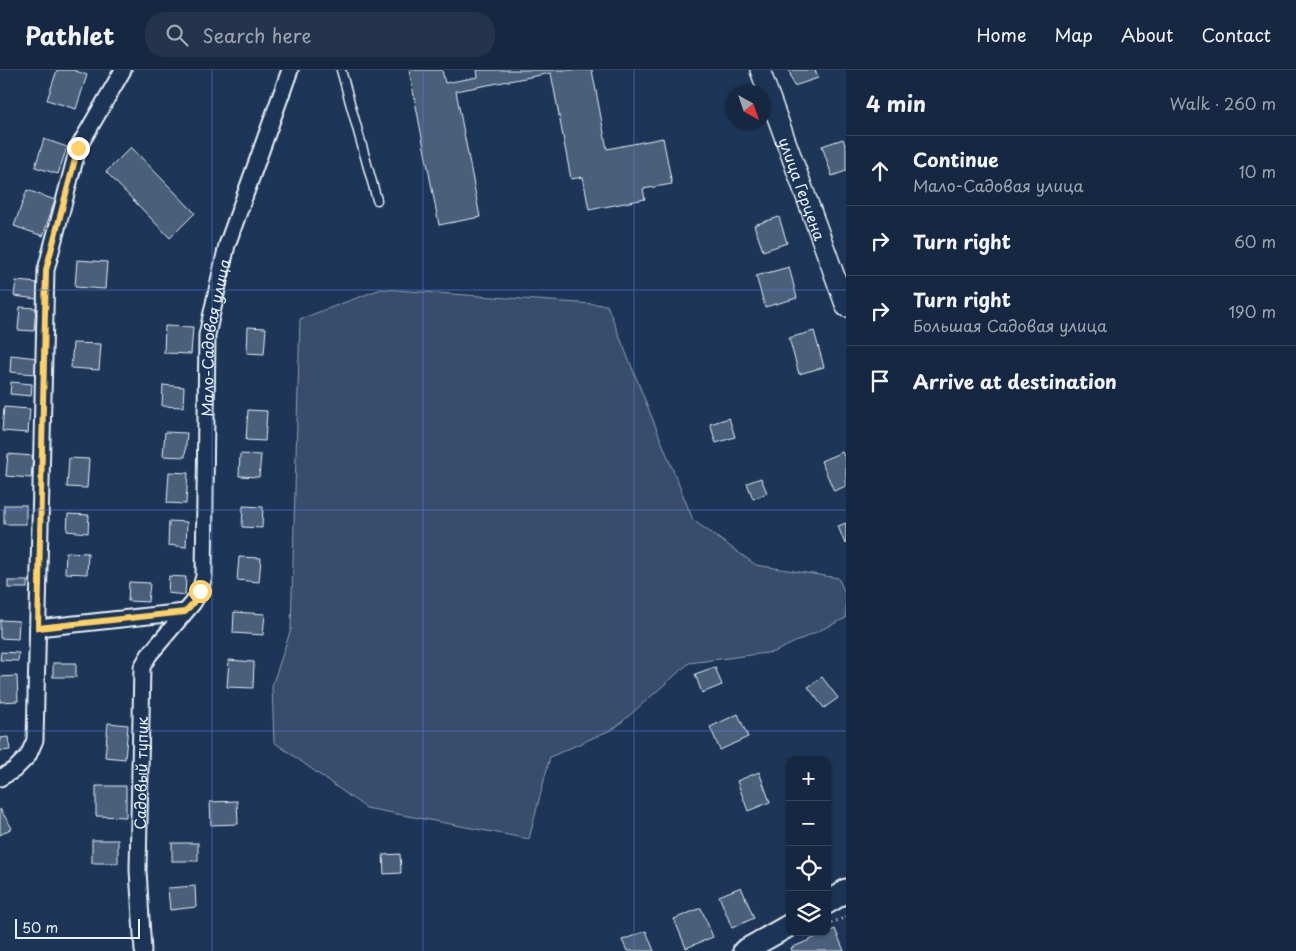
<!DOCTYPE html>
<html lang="en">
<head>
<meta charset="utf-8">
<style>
  :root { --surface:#162841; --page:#23344c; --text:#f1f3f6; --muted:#9ea6b1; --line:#35445a }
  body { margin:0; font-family:"Playpen Sans",sans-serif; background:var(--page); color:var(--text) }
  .controls { position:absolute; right:15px; bottom:15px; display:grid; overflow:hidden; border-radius:10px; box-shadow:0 1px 4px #0004 }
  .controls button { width:45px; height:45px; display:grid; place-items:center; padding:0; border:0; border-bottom:1px solid var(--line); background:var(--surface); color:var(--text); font:25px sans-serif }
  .compass { position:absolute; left:726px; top:15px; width:45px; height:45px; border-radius:50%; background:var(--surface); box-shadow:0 1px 4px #0004; rotate:140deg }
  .scale { position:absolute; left:15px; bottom:12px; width:125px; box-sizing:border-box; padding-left:5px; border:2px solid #e8f1f8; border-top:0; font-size:14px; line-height:18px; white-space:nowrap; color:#e8f1f8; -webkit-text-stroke:4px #1d3557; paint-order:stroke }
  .stop { position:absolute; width:15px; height:15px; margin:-11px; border:4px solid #ffd166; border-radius:50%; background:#fff }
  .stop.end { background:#ffd166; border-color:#fff; box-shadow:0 1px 5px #0008 }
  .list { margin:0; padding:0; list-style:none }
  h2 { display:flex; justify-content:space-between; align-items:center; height:65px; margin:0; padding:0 20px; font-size:21px }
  h2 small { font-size:16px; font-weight:400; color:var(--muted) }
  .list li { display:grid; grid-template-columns:32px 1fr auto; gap:15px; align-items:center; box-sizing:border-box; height:70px; padding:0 20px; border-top:1px solid var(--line) }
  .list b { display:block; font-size:19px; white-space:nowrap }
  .list p { margin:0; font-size:16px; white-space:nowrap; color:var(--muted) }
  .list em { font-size:16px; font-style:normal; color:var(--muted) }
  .icon { flex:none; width:28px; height:28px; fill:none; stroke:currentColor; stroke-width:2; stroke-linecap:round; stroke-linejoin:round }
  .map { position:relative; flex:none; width:846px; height:881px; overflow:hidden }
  header { display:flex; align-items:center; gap:30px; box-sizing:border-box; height:70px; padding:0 25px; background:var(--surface); border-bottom:1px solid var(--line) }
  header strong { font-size:24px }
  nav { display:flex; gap:28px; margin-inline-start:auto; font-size:18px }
  .search { width:350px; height:45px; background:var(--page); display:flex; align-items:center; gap:12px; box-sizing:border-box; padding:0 18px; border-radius:20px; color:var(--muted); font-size:19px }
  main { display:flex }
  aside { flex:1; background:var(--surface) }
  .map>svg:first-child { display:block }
  .green { fill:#374d6c; stroke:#909fb2 }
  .building { fill:#495e7a; stroke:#e8f1f8 }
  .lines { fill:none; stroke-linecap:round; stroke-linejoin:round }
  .service-casing { stroke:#e8f1f8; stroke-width:11 }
  .minor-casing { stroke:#e8f1f8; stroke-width:19 }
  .tertiary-casing { stroke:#e8f1f8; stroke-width:22 }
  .secondary-casing { stroke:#e8f1f8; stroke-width:25 }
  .path { stroke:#e8f1f8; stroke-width:3; stroke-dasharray:1 4; stroke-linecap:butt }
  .service { stroke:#1d3557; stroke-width:8 }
  .minor { stroke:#1d3557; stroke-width:15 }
  .tertiary { stroke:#1d3557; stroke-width:19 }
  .secondary { stroke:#1d3557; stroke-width:21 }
  .route { stroke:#ffd166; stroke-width:6 }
  .grid { fill:none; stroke:#5a7fe2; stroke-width:1; stroke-opacity:0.55 }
  .labels { text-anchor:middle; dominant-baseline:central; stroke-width:4; stroke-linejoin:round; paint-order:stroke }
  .street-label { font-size:15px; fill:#e8f1f8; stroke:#1d3557 }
</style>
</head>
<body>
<header>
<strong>Pathlet</strong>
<div class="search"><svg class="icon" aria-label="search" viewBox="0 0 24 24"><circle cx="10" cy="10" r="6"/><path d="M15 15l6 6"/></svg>Search here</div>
<nav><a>Home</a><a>Map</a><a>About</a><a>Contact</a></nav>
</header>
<main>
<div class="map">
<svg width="846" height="881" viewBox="0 0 846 881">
  <rect width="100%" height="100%" fill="#1d3557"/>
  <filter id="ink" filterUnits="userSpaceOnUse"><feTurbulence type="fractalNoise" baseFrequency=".02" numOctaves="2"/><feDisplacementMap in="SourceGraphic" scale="10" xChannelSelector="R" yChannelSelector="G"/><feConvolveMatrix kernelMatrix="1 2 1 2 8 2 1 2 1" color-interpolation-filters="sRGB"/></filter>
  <g filter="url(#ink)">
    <polygon class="green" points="381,219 607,235 693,450 756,495 838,508 846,525 846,548 774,582 689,593 615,658 550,687 529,769 366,738 274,672 272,616 291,559 300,249"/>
    <g class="building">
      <polygon points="57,0 73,0 87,5 76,39 47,30"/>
      <polygon points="409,0 442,0 445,13 478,7 477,0 592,0 607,79 663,68 672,114 643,119 645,129 589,140 583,107 571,109 551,3 456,21 480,147 439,155"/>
      <polygon points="789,0 815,0 818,8 794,16"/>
      <polygon points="44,69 67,77 58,104 35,97"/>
      <polygon points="843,69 846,78 846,101 832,106 822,76"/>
      <polygon points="131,77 195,143 170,168 106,102"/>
      <polygon points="27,120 55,130 43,166 14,156"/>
      <polygon points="779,147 787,173 763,181 754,155"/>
      <polygon points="77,190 107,192 105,219 75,217"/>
      <polygon points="789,197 797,228 765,237 756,206"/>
      <polygon points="16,211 38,213 37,229 14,226"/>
      <polygon points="20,237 36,238 34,261 18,260"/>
      <polygon points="165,256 193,257 191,284 164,283"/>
      <polygon points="248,257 266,258 264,284 247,283"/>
      <polygon points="814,261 824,297 799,304 789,268"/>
      <polygon points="73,273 101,274 99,300 71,298"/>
      <polygon points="11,285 37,288 35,304 10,302"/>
      <polygon points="11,312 32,314 31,326 10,324"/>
      <polygon points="163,315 184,317 183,337 162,336"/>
      <polygon points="4,337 30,339 28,363 2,361"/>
      <polygon points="248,340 267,341 265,371 246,370"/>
      <polygon points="729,348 735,367 716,373 710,354"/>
      <polygon points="165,362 187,363 185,387 163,386"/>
      <polygon points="842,382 846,390 846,416 834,421 821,391"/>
      <polygon points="8,384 33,386 31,408 6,406"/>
      <polygon points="240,384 261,385 259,407 239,406"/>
      <polygon points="69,388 89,389 87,418 67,417"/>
      <polygon points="169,402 188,403 186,434 167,433"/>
      <polygon points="761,408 767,423 753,429 747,413"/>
      <rect x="4" y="435" width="22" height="19"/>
      <polygon points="243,436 263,437 262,458 242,457"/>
      <polygon points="68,444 89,445 88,463 67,461"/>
      <polygon points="169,451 187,452 186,477 168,475"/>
      <polygon points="846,453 846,473 845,474 838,456"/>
      <polygon points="66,482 88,483 87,504 65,503"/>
      <polygon points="239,487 261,488 259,512 237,510"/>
      <polygon points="169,506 186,507 185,525 168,523"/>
      <rect x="8" y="511" width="19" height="7"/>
      <polygon points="129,512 150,513 148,532 128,531"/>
      <polygon points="234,542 265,544 263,565 233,563"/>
      <polygon points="0,550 19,551 18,569 0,568"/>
      <polygon points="1,582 19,583 18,591 0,590"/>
      <polygon points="229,590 254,592 253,618 227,617"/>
      <rect x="53" y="593" width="23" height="14"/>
      <polygon points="715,597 722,615 702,623 695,604"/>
      <polygon points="17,606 18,631 0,632 0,607"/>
      <polygon points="822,607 838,628 824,638 808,617"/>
      <polygon points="738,644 748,667 720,680 710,657"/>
      <polygon points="108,653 128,655 125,689 105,687"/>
      <polygon points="8,667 10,680 0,681 0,668"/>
      <polygon points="759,702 770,732 748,741 737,711"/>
      <polygon points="96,716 126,716 126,747 96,746"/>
      <polygon points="237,731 238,754 211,755 210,732"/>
      <polygon points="0,739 12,758 0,765"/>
      <rect x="92" y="770" width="26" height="23"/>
      <rect x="172" y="773" width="26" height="18"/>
      <polygon points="400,784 401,803 384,804 383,785"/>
      <polygon points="195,816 196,837 170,840 168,818"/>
      <polygon points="741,817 754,848 732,858 719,826"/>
      <polygon points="701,838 713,867 686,878 674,849"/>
      <polygon points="835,859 844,881 792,881 791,878"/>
      <polygon points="646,861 654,881 627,881 622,870"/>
    </g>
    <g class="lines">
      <g class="service-casing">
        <polyline id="service" points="341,0 377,130"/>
      </g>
      <g class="minor-casing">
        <g id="minor">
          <polyline points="38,558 185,542"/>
          <polyline points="0,708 14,700 28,686 35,670 46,200 78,78 123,0"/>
          <path id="s1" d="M143,881L138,800L142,597L149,585L193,533L200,521L204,506L207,265L227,175L290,0"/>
        </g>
      </g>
      <g class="tertiary-casing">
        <g id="tertiary">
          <path id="s2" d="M760,0L846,237"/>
        </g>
      </g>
      <g class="secondary-casing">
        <g id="secondary">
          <polyline points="827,833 842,824 846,820"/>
          <polyline points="744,881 790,855"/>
        </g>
      </g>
      <g class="path">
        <polyline points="827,855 846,847"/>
        <polyline points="804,866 813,862"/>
      </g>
      <use href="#service" class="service"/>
      <use href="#minor" class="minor"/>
      <use href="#tertiary" class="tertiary"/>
      <use href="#secondary" class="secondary"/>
    </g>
  </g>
  <g class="lines" filter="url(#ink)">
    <polyline class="route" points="78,78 46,200 38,558 185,542 193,533 200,521"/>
  </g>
  <path class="grid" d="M212,0V881M423,0V881M634,0V881M0,220H846M0,440H846M0,661H846"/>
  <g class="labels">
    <g class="street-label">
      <text stroke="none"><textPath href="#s2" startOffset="126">улица Герцена</textPath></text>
      <text stroke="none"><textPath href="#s1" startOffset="635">Мало-Садовая улица</textPath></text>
      <text stroke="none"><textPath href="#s1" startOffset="178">Садовый тупик</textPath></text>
    </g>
  </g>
</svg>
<div class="controls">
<button>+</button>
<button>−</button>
<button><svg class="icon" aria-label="locate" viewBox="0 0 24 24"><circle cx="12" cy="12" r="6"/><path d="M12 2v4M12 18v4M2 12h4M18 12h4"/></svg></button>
<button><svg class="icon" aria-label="layers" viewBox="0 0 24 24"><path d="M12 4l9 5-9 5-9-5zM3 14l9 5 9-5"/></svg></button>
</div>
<svg class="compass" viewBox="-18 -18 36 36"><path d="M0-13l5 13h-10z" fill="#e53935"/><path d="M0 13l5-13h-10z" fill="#9ea6b1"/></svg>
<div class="scale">50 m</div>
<div class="stop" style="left:200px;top:521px"></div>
<div class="stop end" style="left:78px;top:78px"></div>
</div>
<aside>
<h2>4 min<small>Walk · 260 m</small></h2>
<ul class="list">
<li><svg class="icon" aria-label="ahead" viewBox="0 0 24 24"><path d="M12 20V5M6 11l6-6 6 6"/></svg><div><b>Continue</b><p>Мало-Садовая улица</p></div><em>10 m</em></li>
<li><svg class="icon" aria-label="right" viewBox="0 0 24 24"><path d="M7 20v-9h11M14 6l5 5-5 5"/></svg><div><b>Turn right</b></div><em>60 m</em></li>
<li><svg class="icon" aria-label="right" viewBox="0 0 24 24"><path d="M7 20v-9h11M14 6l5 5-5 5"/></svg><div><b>Turn right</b><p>Большая Садовая улица</p></div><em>190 m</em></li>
<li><svg class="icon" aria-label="arrive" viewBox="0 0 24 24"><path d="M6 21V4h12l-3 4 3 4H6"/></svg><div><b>Arrive at destination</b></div></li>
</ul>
</aside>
</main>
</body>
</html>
